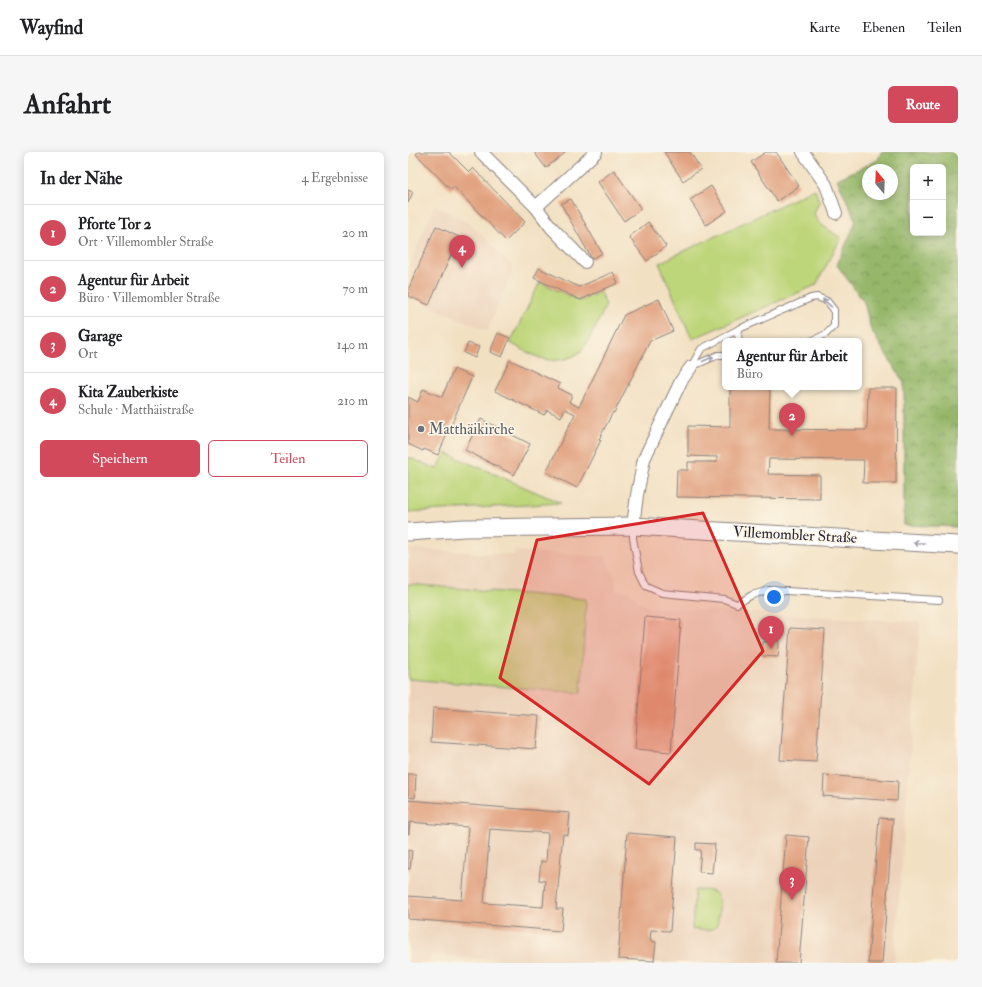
<!DOCTYPE html>
<html lang="de">
<head>
<meta charset="utf-8">
<style>
  :root { --surface:#fff; --page:#f6f6f6; --text:#202124; --muted:#757577; --line:#e0e0e0; --accent:#d1495b }
  body { margin:0; font-family:"IM FELL Double Pica",serif; background:var(--page); color:var(--text) }
  .controls { position:absolute; right:12px; top:12px; display:grid; overflow:hidden; border-radius:6px; box-shadow:0 2px 10px #0003 }
  .controls button { width:36px; height:36px; display:grid; place-items:center; padding:0; border:0; border-bottom:1px solid var(--line); background:var(--surface); color:var(--text); font:20px sans-serif }
  .compass { position:absolute; left:454px; top:12px; width:36px; height:36px; border-radius:50%; background:var(--surface); box-shadow:0 2px 10px #0003; rotate:341deg }
  .you { position:absolute; left:366px; top:445px; width:14px; height:14px; margin:-10px; border:3px solid #fff; border-radius:50%; background:#1a73e8; box-shadow:0 0 0 6px #1a73e833 }
  .badge { display:grid; place-items:center; width:26px; height:26px; border-radius:50%; background:var(--accent); color:#fff; font-size:13px; font-weight:700 }
  .pin { position:absolute; translate:-50% -33px; filter:drop-shadow(0 1px 2px #0008) }
  .pin::after { content:''; position:absolute; top:21px; width:14px; height:12px; background:inherit; clip-path:polygon(0 0,100% 0,50% 100%) }
  .popup { position:absolute; left:314px; top:186px; width:140px; height:52px; box-sizing:border-box; display:grid; place-content:center; border-radius:6px; background:var(--surface); filter:drop-shadow(0 1px 3px #0005); font-size:13px; white-space:nowrap; color:var(--muted) }
  .popup b { font-size:15px; color:var(--text) }
  .popup::after { content:''; position:absolute; left:50%; top:100%; margin-left:-8px; border:8px solid transparent; border-top-color:var(--surface) }
  .list { margin:0; padding:0; list-style:none }
  h2 { display:flex; justify-content:space-between; align-items:center; height:52px; margin:0; padding:0 16px; font-size:17px }
  h2 small { font-size:13px; font-weight:400; color:var(--muted) }
  .list li { display:grid; grid-template-columns:26px 1fr auto; gap:12px; align-items:center; box-sizing:border-box; height:56px; padding:0 16px; border-top:1px solid var(--line) }
  .list b { display:block; font-size:15px; white-space:nowrap }
  .list p { margin:0; font-size:13px; white-space:nowrap; color:var(--muted) }
  .list em { font-size:13px; font-style:normal; color:var(--muted) }
  .actions { display:flex; gap:8px; padding:12px 16px }
  .actions a { flex:1; padding:9px 0; border:1px solid var(--accent); border-radius:6px; text-align:center; font-size:14px; color:var(--accent) }
  .actions .main { background:var(--accent); color:#fff }
  .map { position:relative; flex:none; width:550px; height:811px; overflow:hidden; border-radius:6px }
  header { display:flex; align-items:center; gap:24px; box-sizing:border-box; height:56px; padding:0 20px; background:var(--surface); border-bottom:1px solid var(--line) }
  header strong { font-size:19px }
  nav { display:flex; gap:22px; margin-inline-start:auto; font-size:14px }
  .intro { display:flex; align-items:center; justify-content:space-between; box-sizing:border-box; height:96px; padding:0 24px }
  h1 { margin:0; font-size:28px }
  .button { padding:10px 18px; border-radius:6px; background:var(--accent); color:#fff; font-size:14px; font-weight:700 }
  main { display:flex; gap:24px; padding:0 24px }
  aside { flex:1; background:var(--surface); border-radius:6px; box-shadow:0 2px 10px #0003 }
  .map>svg:first-child { display:block }
  .built { fill:#ecd2b9 }
  .green { fill:#bed67a; stroke:#707c5a }
  .forest { fill:url(#forest-crowns); stroke:#5c6c52; fill-rule:evenodd }
  .building { fill:#e1a17f; fill-rule:evenodd }
  .lines { fill:none; stroke-linecap:round; stroke-linejoin:round }
  .lane-casing { stroke:#8a817e; stroke-width:8 }
  .street-casing { stroke:#8a817e; stroke-width:14 }
  .secondary-casing { stroke:#8a817e; stroke-width:19 }
  .lane { stroke:#fff; stroke-width:6 }
  .street { stroke:#fff; stroke-width:12 }
  .secondary { stroke:#fff; stroke-width:17 }
  .oneway { stroke:#9c9ca7 }
  .marked { fill:#d62828; fill-opacity:0.2; stroke:#d62828; stroke-width:3; stroke-linejoin:round }
  .worship-dot { fill:#6b7280; stroke:#fcf5e5; stroke-width:1.5 }
  .labels { text-anchor:middle; dominant-baseline:central; stroke-width:3.5; stroke-linejoin:round; paint-order:stroke }
  .worship-label { font-size:15px; fill:#5b616d; stroke:#fcf5e5; text-anchor:start }
  .street-label { font-size:15px; fill:#22223b; stroke:#fcf5e5 }
</style>
</head>
<body>
<header>
<strong>Wayfind</strong>
<nav><a>Karte</a><a>Ebenen</a><a>Teilen</a></nav>
</header>
<div class="intro"><h1>Anfahrt</h1><a class="button">Route</a></div>
<main>
<aside>
<h2>In der Nähe<small>4 Ergebnisse</small></h2>
<ul class="list">
<li><span class="badge">1</span><div><b>Pforte Tor 2</b><p>Ort · Villemombler Straße</p></div><em>20 m</em></li>
<li><span class="badge">2</span><div><b>Agentur für Arbeit</b><p>Büro · Villemombler Straße</p></div><em>70 m</em></li>
<li><span class="badge">3</span><div><b>Garage</b><p>Ort</p></div><em>140 m</em></li>
<li><span class="badge">4</span><div><b>Kita Zauberkiste</b><p>Schule · Matthäistraße</p></div><em>210 m</em></li>
</ul>
<div class="actions"><a class="main">Speichern</a><a>Teilen</a></div>
</aside>
<div class="map">
<svg width="550" height="811" viewBox="0 0 550 811">
  <defs>
    <pattern id="forest-crowns" width="20" height="18" patternUnits="userSpaceOnUse"><rect width="20" height="18" fill="#96b76a"/><path d="M2 6a3 3 0 1 1 6 0M12 15a3 3 0 1 1 6 0" fill="none" stroke="#7a9458"/></pattern>
  </defs>
  <rect width="100%" height="100%" fill="#fcf5e5"/>
  <filter id="ink" filterUnits="userSpaceOnUse"><feTurbulence type="fractalNoise" baseFrequency=".025" numOctaves="2"/><feDisplacementMap in="SourceGraphic" scale="8" xChannelSelector="R" yChannelSelector="G"/><feConvolveMatrix kernelMatrix="1 2 1 2 8 2 1 2 1" color-interpolation-filters="sRGB"/></filter>
  <filter id="wash" filterUnits="userSpaceOnUse"><feTurbulence type="fractalNoise" baseFrequency=".012" numOctaves="4" result="noise"/><feDisplacementMap in="SourceGraphic" scale="16" xChannelSelector="R" yChannelSelector="G"/><feGaussianBlur stdDeviation="0.9" result="paint"/><feColorMatrix in="noise" values="0 0 0 0 0 0 0 0 0 0 0 0 0 0 0 0 0 1.4 0 .05"/><feComposite in="paint" operator="in"/></filter>
  <g filter="url(#wash)">
    <rect width="100%" height="100%" fill="#f2e0c2"/>
    <g class="built">
      <polygon points="27,53 64,73 106,116 79,179 0,144 0,138 9,118 1,115"/>
      <polygon points="5,397 106,403 107,399 197,405 206,424 208,439 221,439 230,449 241,455 512,470 486,811 122,811 23,803 22,811 0,811 0,399"/>
    </g>
    <g class="green">
      <polygon points="407,37 411,50 406,61 409,68 414,73 433,86 408,133 284,187 251,111"/>
      <path d="M132,130L172,149L192,140L198,153C192,166 182,189 173,199C163,208 148,210 135,207C125,204 112,196 102,191Z"/>
      <polygon points="38,301 153,351 0,360 0,305 29,317"/>
      <polygon points="0,432 140,444 178,447 173,541 0,527"/>
      <path d="M287,738C293,738 301,738 306,740C315,745 310,765 309,773C303,781 292,778 284,777Z"/>
    </g>
    <path class="forest" d="M473,0H550V375L496,373V231L463,178L456,150L429,113L448,69L429,27L470,8ZM505,15H535V81H505ZM460,18H484V42H460Z"/>
    <g id="blocks">
      <g class="building">
        <polygon points="10,0 41,0 61,20 65,16 117,70 98,89 46,35 43,38 8,2"/>
        <polygon points="126,0 156,0 157,1 138,16"/>
        <polygon points="256,0 282,0 293,17 275,29"/>
        <polygon points="358,0 368,0 391,34 369,49 343,10"/>
        <polygon points="206,18 233,57 216,69 190,30"/>
        <polygon points="303,34 319,59 298,73 282,48"/>
        <polygon points="0,38 5,40 0,51"/>
        <polygon points="163,47 194,101 184,107 153,52"/>
        <polygon points="240,70 258,94 239,109 221,85"/>
        <polygon points="28,74 51,85 21,153 0,144 0,138"/>
        <polygon points="131,116 171,135 205,120 210,131 172,148 126,126"/>
        <polygon points="251,147 265,179 242,189 206,261 205,260 191,287 193,288 169,336 138,320 167,262 157,257 153,265 139,258 136,263 87,239 102,208 152,232 150,236 164,243 161,250 171,255 216,163"/>
        <polygon points="90,181 102,186 94,205 82,200"/>
        <polygon points="60,191 71,195 67,206 56,201"/>
        <polygon points="46,217 64,225 30,303 16,297 15,299 0,292 0,245 10,250 15,237 34,245"/>
        <polygon points="322,235 362,235 361,277 459,278 460,236 489,236 488,331 455,331 456,308 361,307 360,322 412,323 412,347 268,345 269,318 280,318 280,310 309,310 309,305 280,304 280,274 322,275"/>
        <polygon points="73,267 122,292 106,323 57,298"/>
        <polygon points="237,465 273,468 263,600 227,597"/>
        <polygon points="382,476 417,478 408,610 372,608"/>
        <polygon points="359,477 372,479 370,505 354,504 355,490 358,490"/>
        <polygon points="25,556 131,564 128,597 23,590"/>
        <polygon points="0,622 8,622 7,646 0,645"/>
        <polygon points="416,623 490,629 489,649 415,644"/>
        <path d="M0,648L162,661L160,683L155,682L148,757H155L153,779L0,767V744L54,748L60,675L2,670L1,682H0ZM82,677L140,681L138,710L133,709L131,728L137,729L135,755L76,751Z"/>
        <polygon points="471,666 485,667 474,811 460,811"/>
        <polygon points="219,681 269,685 262,779 243,778 242,789 248,790 246,809 210,807"/>
        <polygon points="378,683 401,685 391,811 368,811"/>
        <polygon points="288,691 307,692 304,721 291,720 293,698 288,698"/>
        <polygon points="0,698 4,699 2,717 0,717"/>
      </g>
    </g>
  </g>
  <g filter="url(#ink)">
    <use href="#blocks" fill-opacity="0" stroke="#8a817e" stroke-width="1"/>
    <g class="lines">
      <g class="lane-casing">
        <g id="lane">
          <polyline points="331,189 330,183 331,177"/>
          <polyline points="283,215 293,197 331,177 403,146 409,145 419,149 426,158 426,174 418,182 403,189"/>
          <polyline points="283,215 310,203 317,203"/>
          <polyline points="225,375 225,386 231,420 238,434 254,441 316,447 329,452 344,443 361,438 531,448"/>
        </g>
      </g>
      <g class="street-casing">
        <g id="street">
          <polyline points="73,0 128,55 143,75 177,110"/>
          <polyline points="395,0 418,33 428,61"/>
          <polyline points="128,55 188,0"/>
          <polyline points="225,374 229,343 236,307 273,229 283,215"/>
        </g>
      </g>
      <g class="secondary-casing">
        <polyline id="secondary" points="0,380 56,376 225,374 550,393"/>
      </g>
      <use href="#lane" class="lane"/>
      <use href="#street" class="street"/>
      <use href="#secondary" class="secondary"/>
    </g>
    <defs><path id="oneway-shaft" d="M-6 0H5M1.5-3L5.5 0L1.5 3" fill="none" stroke-width="1.6" stroke-linecap="round" stroke-linejoin="round"/></defs>
    <g class="oneway">
      <use href="#oneway-shaft" transform="translate(419 151) rotate(-139)"/>
      <use href="#oneway-shaft" transform="translate(300 207) rotate(-24)"/>
      <use href="#oneway-shaft" transform="translate(511 391) rotate(-177)"/>
    </g>
  </g>
  <path class="marked" d="M295,361L355,499L241,632L92,526L129,388Z"/>
  <circle class="worship-dot" cx="13" cy="277" r="4"/>
  <g class="labels">
    <g class="worship-label">
      <text x="21" y="277">Matthäikirche</text>
    </g>
    <g class="street-label">
      <text transform="translate(387 383) rotate(3)">Villemombler Straße</text>
    </g>
  </g>
</svg>
<div class="controls">
<button>+</button>
<button>−</button>
</div>
<svg class="compass" viewBox="-18 -18 36 36"><path d="M0-13l5 13h-10z" fill="#e53935"/><path d="M0 13l5-13h-10z" fill="#757577"/></svg>
<div class="you"></div>
<div class="pin badge" style="left:363px;top:497px">1</div>
<div class="pin badge" style="left:384px;top:284px">2</div>
<div class="popup"><b>Agentur für Arbeit</b>Büro</div>
<div class="pin badge" style="left:384px;top:748px">3</div>
<div class="pin badge" style="left:54px;top:116px">4</div>
</div>
</main>
</body>
</html>
